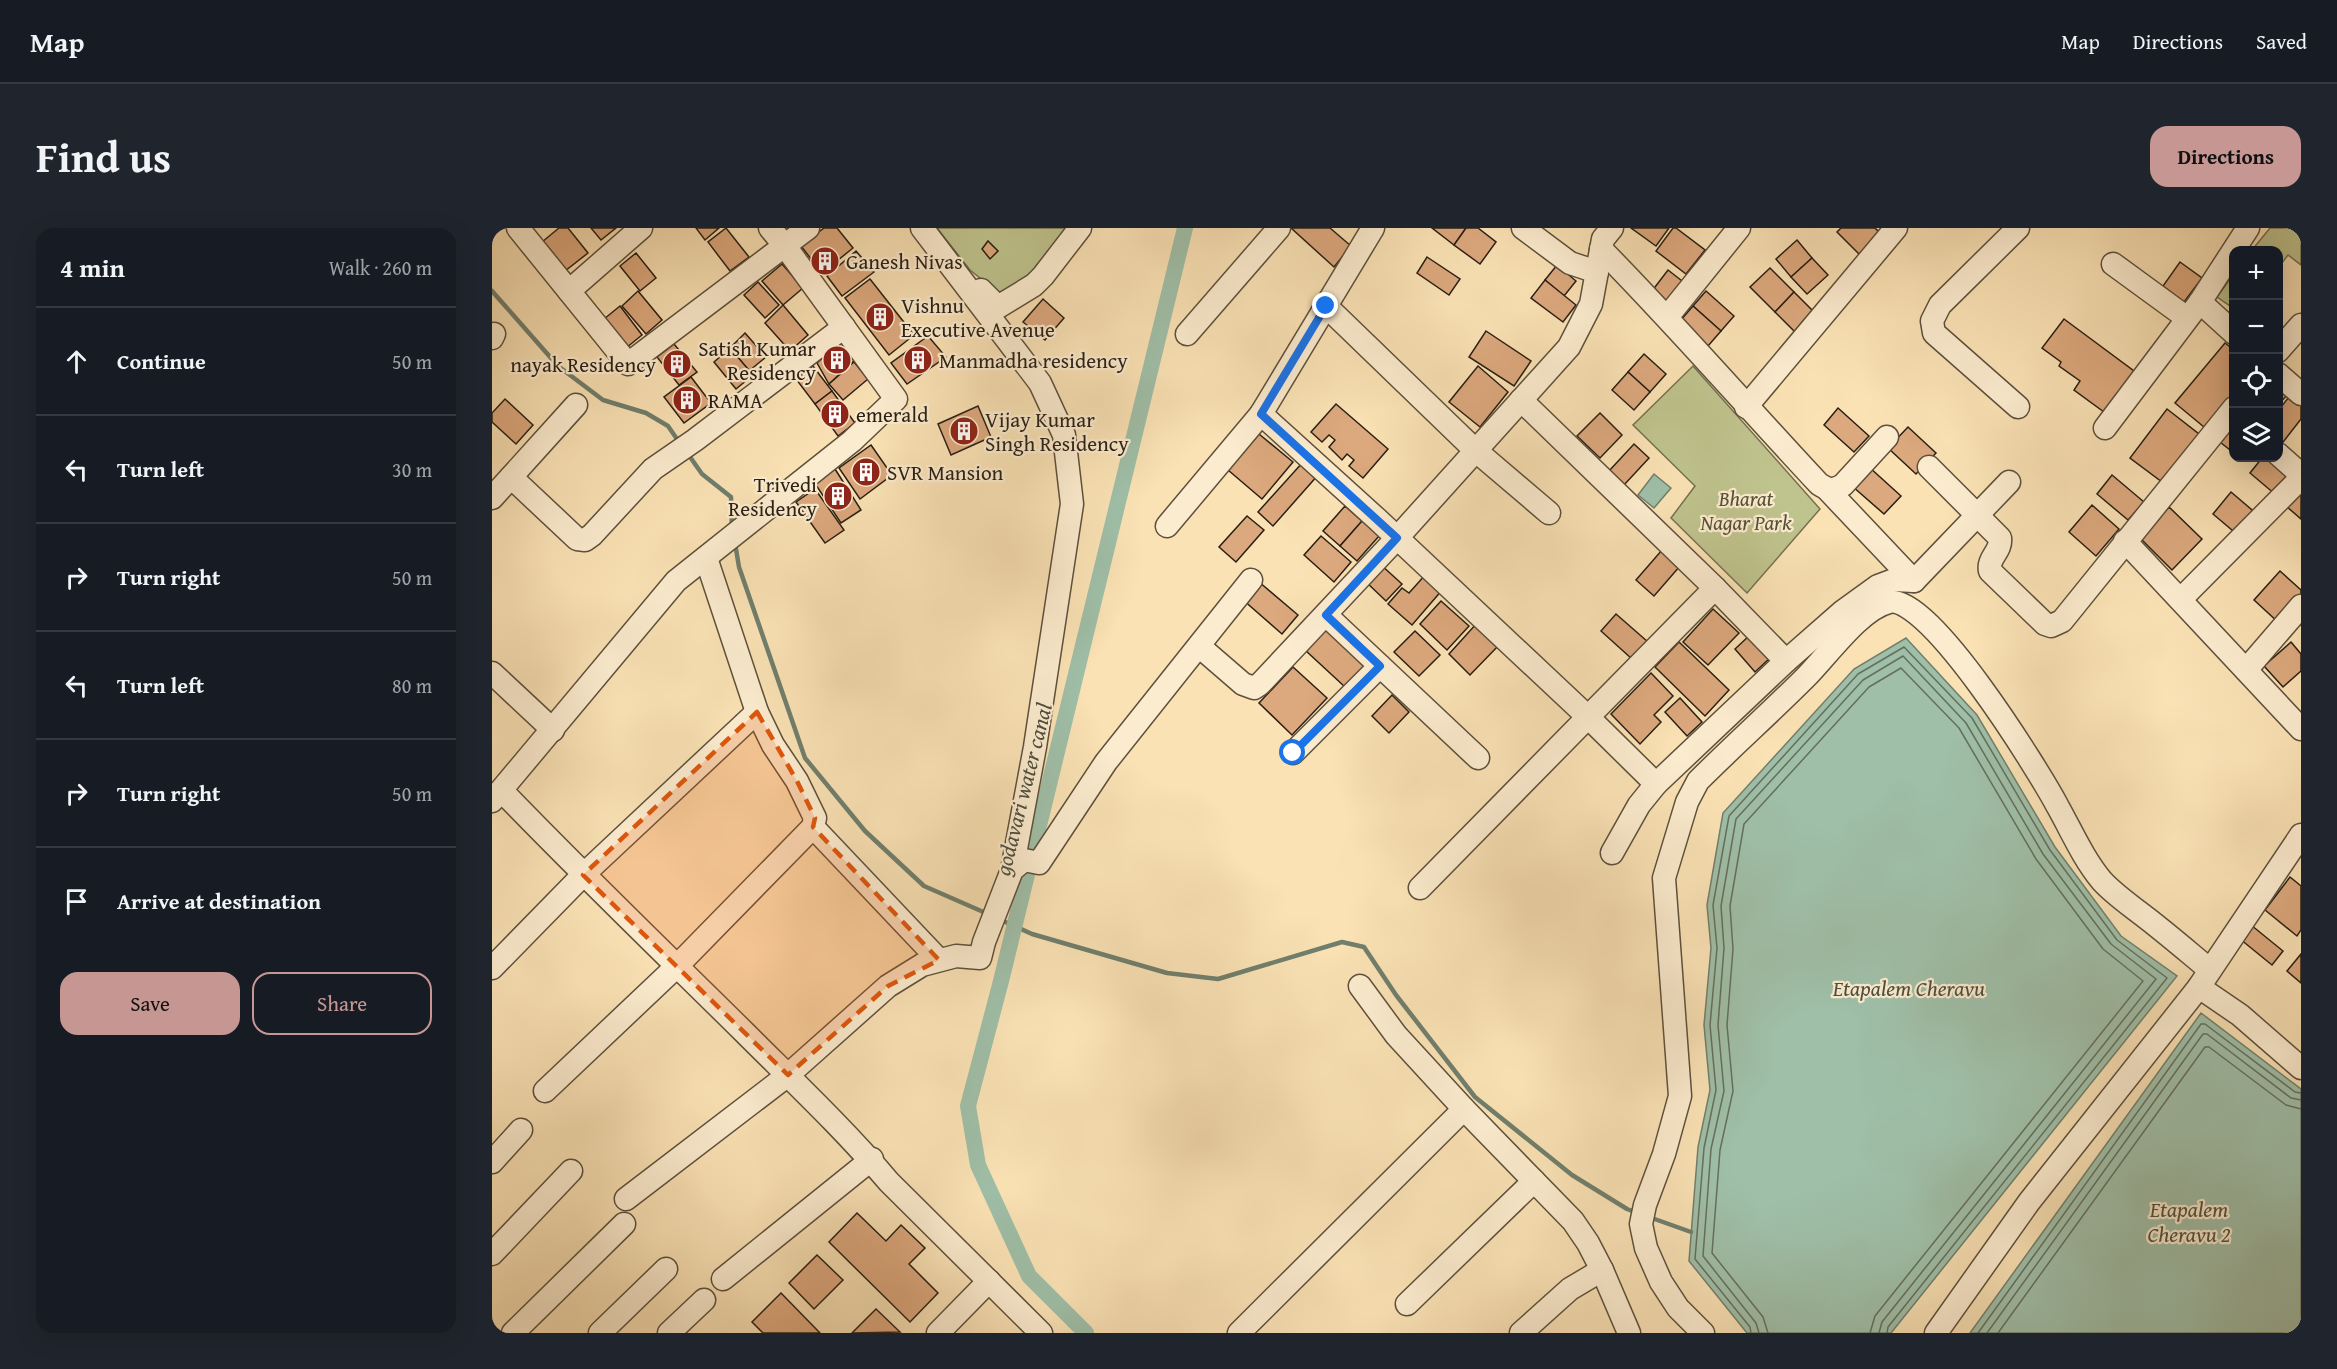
<!DOCTYPE html>
<html lang="en">
<head>
<meta charset="utf-8">
<style>
  :root { --surface:#171b24; --page:#20242c; --text:#f1f3f6; --muted:#9ea1a6; --line:#363941; --accent:#c59692 }
  body { margin:0; font-family:"Gentium Book Plus",serif; background:var(--page); color:var(--text) }
  .controls { position:absolute; right:18px; top:18px; display:grid; overflow:hidden; border-radius:12px; box-shadow:0 6px 24px #0002 }
  .controls button { width:54px; height:54px; display:grid; place-items:center; padding:0; border:0; border-bottom:2px solid var(--line); background:var(--surface); color:var(--text); font:30px sans-serif }
  .stop { position:absolute; width:18px; height:18px; margin:-14px; border:4px solid #1a73e8; border-radius:50%; background:#fff }
  .stop.end { background:#1a73e8; border-color:#fff; box-shadow:0 2px 6px #0008 }
  .list { margin:0; padding:0; list-style:none }
  h2 { display:flex; justify-content:space-between; align-items:center; height:78px; margin:0; padding:0 24px; font-size:26px }
  h2 small { font-size:20px; font-weight:400; color:var(--muted) }
  .list li { display:grid; grid-template-columns:39px 1fr auto; gap:18px; align-items:center; box-sizing:border-box; height:108px; padding:0 24px; border-top:2px solid var(--line) }
  .list b { display:block; font-size:22px; white-space:nowrap }
  .list em { font-size:20px; font-style:normal; color:var(--muted) }
  .actions { display:flex; gap:12px; padding:18px 24px }
  .actions a { flex:1; padding:14px 0; border:2px solid var(--accent); border-radius:18px; text-align:center; font-size:21px; color:var(--accent) }
  .actions .main { background:var(--accent); color:#111 }
  .icon { flex:none; width:33px; height:33px; fill:none; stroke:currentColor; stroke-width:2; stroke-linecap:round; stroke-linejoin:round }
  .map { position:relative; flex:none; width:1809px; height:1105px; overflow:hidden; border-radius:18px }
  header { display:flex; align-items:center; gap:36px; box-sizing:border-box; height:84px; padding:0 30px; background:var(--surface); border-bottom:2px solid var(--line) }
  header strong { font-size:28px }
  nav { display:flex; gap:33px; margin-inline-start:auto; font-size:21px }
  .intro { display:flex; align-items:center; justify-content:space-between; box-sizing:border-box; height:144px; padding:0 36px }
  h1 { margin:0; font-size:42px }
  .button { padding:15px 27px; border-radius:18px; background:var(--accent); color:#111; font-size:21px; font-weight:700 }
  main { display:flex; gap:36px; padding:0 36px }
  aside { flex:1; background:var(--surface); border-radius:18px; box-shadow:0 6px 24px #0002 }
  .map>svg:first-child { display:block }
  .green { fill:#bfc38d; stroke:#747150; stroke-width:1.5 }
  .water { fill:#9fbfa8; stroke:#707f6d; stroke-width:1.5 }
  .lines { fill:none; stroke-linecap:round; stroke-linejoin:round }
  .shore { stroke:#646f5e; stroke-width:1.5 }
  .stream { stroke:#707f6d; stroke-width:4.5 }
  .canal { stroke:#9fbfa8; stroke-width:16 }
  .building { fill:#dca87d; stroke:#291f14; stroke-width:1.5 }
  .minor-casing { stroke:#5d503c; stroke-width:25 }
  .minor { stroke:#fceccf; stroke-width:22 }
  .route { stroke:#1a73e8; stroke-width:8 }
  .marked { fill:#de560c; fill-opacity:0.2; stroke:#de560c; stroke-width:4.5; stroke-dasharray:12 8; stroke-linejoin:round }
  .labels { text-anchor:middle; dominant-baseline:central; stroke-width:4.5; stroke-linejoin:round; paint-order:stroke }
  .poi-label { font-size:21px; fill:#291f14; stroke:#fceccf; text-anchor:start }
  .park-label { font-size:21px; font-style:italic; fill:#565038; stroke:#fceccf }
  .water-label { font-size:22px; font-style:italic; fill:#4c4f40; stroke:#fceccf }
</style>
</head>
<body>
<header>
<strong>Map</strong>
<nav><a>Map</a><a>Directions</a><a>Saved</a></nav>
</header>
<div class="intro"><h1>Find us</h1><a class="button">Directions</a></div>
<main>
<aside>
<h2>4 min<small>Walk · 260 m</small></h2>
<ul class="list">
<li><svg class="icon" aria-label="ahead" viewBox="0 0 24 24"><path d="M12 20V5M6 11l6-6 6 6"/></svg><div><b>Continue</b></div><em>50 m</em></li>
<li><svg class="icon" aria-label="left" viewBox="0 0 24 24"><path d="M17 20v-9H6M10 6l-5 5 5 5"/></svg><div><b>Turn left</b></div><em>30 m</em></li>
<li><svg class="icon" aria-label="right" viewBox="0 0 24 24"><path d="M7 20v-9h11M14 6l5 5-5 5"/></svg><div><b>Turn right</b></div><em>50 m</em></li>
<li><svg class="icon" aria-label="left" viewBox="0 0 24 24"><path d="M17 20v-9H6M10 6l-5 5 5 5"/></svg><div><b>Turn left</b></div><em>80 m</em></li>
<li><svg class="icon" aria-label="right" viewBox="0 0 24 24"><path d="M7 20v-9h11M14 6l5 5-5 5"/></svg><div><b>Turn right</b></div><em>50 m</em></li>
<li><svg class="icon" aria-label="arrive" viewBox="0 0 24 24"><path d="M6 21V4h12l-3 4 3 4H6"/></svg><div><b>Arrive at destination</b></div></li>
</ul>
<div class="actions"><a class="main">Save</a><a>Share</a></div>
</aside>
<div class="map">
<svg width="1809" height="1105" viewBox="0 0 1809 1105">
  <rect width="100%" height="100%" fill="#fae2b5"/>
  <filter id="stains"><feTurbulence type="fractalNoise" baseFrequency=".00333" numOctaves="4"/><feColorMatrix values="0 0 0 0 .2 0 0 0 0 .09 0 0 0 0 .02 0 0 0 .5 -.17"/></filter>
  <radialGradient id="worn" r=".72"><stop offset=".6" stop-color="#630" stop-opacity="0"/><stop offset="1" stop-color="#630" stop-opacity=".3"/></radialGradient>
  <g class="green">
    <polygon points="445,0 580,0 557,33 508,66 478,42"/>
    <polygon points="1778,0 1809,0 1809,37 1796,27 1787,39 1786,22 1760,22"/>
    <polygon points="1741,47 1741,80 1725,69"/>
    <polygon points="1201,138 1328,281 1255,365 1179,290 1203,258 1141,197"/>
  </g>
  <g class="water">
    <polygon points="1162,246 1179,260 1162,280 1146,267"/>
    <polygon points="1414,410 1485,487 1563,619 1629,708 1685,748 1399,1105 1255,1105 1197,1033 1206,919 1218,862 1212,797 1219,720 1215,677 1231,585 1362,441"/>
    <polygon points="1709,785 1809,861 1809,1105 1478,1105"/>
  </g>
  <g class="lines">
    <g class="shore">
      <polyline points="1259,1105 1258,1099 1203,1031 1212,920 1224,862 1218,797 1225,720 1221,677 1237,588 1366,446 1412,419 1480,490 1558,622 1625,712 1675,750 1396,1099 1395,1105"/>
      <polyline points="1267,1105 1264,1095 1211,1028 1219,921 1232,863 1226,797 1232,720 1229,678 1244,591 1371,452 1411,428 1474,495 1551,626 1619,716 1664,751 1390,1094 1387,1105"/>
      <polyline points="1276,1105 1271,1089 1220,1025 1228,922 1241,863 1235,797 1241,721 1238,678 1252,596 1377,459 1409,440 1467,500 1544,631 1611,721 1651,753 1383,1088 1378,1105"/>
      <polyline points="1486,1105 1709,796 1713,796 1803,864 1809,865"/>
      <polyline points="1495,1105 1711,806 1715,806 1799,870 1809,872"/>
      <polyline points="1506,1105 1713,819 1717,819 1794,877 1809,881"/>
    </g>
    <g class="stream">
      <polyline points="0,63 66,138 111,172 154,185 176,198 187,214"/>
      <polyline points="196,226 210,246 239,269 240,301"/>
      <polyline points="243,315 247,339 313,530 373,603 432,658 496,686"/>
      <polyline points="509,692 540,706 675,745 726,751 850,714 872,719 904,767 983,869 1080,947 1135,981 1143,984"/>
      <polyline points="1157,989 1199,1004"/>
    </g>
    <polyline class="canal" points="594,1105 537,1048 486,937 476,878 509,753 693,0"/>
  </g>
  <g class="building">
    <polygon points="67,0 76,0 96,25 73,43 50,14"/>
    <polygon points="99,0 124,0 109,12"/>
    <polygon points="204,0 227,0 213,12"/>
    <polygon points="234,0 257,29 238,43 216,14"/>
    <polygon points="332,0 345,0 361,20 330,45 309,18"/>
    <polygon points="799,0 838,0 859,18 842,39"/>
    <polygon points="940,0 974,0 962,17"/>
    <polygon points="974,0 986,0 1004,14 988,36 962,17"/>
    <polygon points="1139,0 1177,0 1164,18"/>
    <polygon points="1181,0 1184,0 1213,22 1194,46 1164,23"/>
    <polygon points="1349,0 1383,0 1388,5 1367,26 1345,4"/>
    <polygon points="1305,12 1320,30 1299,49 1284,31"/>
    <polygon points="496,13 506,23 498,31 490,21"/>
    <polygon points="364,23 382,44 350,68 335,48"/>
    <polygon points="144,25 164,50 148,63 128,38"/>
    <polygon points="935,29 968,51 957,67 925,45"/>
    <polygon points="1320,30 1336,47 1315,66 1299,49"/>
    <polygon points="1688,34 1710,50 1692,74 1671,58"/>
    <polygon points="290,36 311,60 291,77 270,53"/>
    <polygon points="1065,37 1084,53 1072,68 1053,52"/>
    <polygon points="1278,40 1302,64 1283,84 1258,59"/>
    <polygon points="1176,42 1194,56 1177,77 1160,63"/>
    <polygon points="378,51 422,107 397,127 353,70"/>
    <polygon points="1053,52 1084,77 1071,94 1039,70"/>
    <polygon points="266,54 287,77 273,90 252,67"/>
    <polygon points="146,63 170,92 154,106 130,78"/>
    <polygon points="1214,63 1242,88 1229,103 1201,78"/>
    <polygon points="1302,64 1327,89 1307,108 1283,84"/>
    <polygon points="551,71 572,90 553,112 531,94"/>
    <polygon points="291,77 316,107 298,123 273,95"/>
    <polygon points="128,78 150,107 134,120 112,91"/>
    <polygon points="1201,78 1229,103 1216,118 1188,93"/>
    <polygon points="1572,91 1642,143 1612,184 1582,162 1588,153 1567,138 1569,134 1550,120"/>
    <polygon points="994,103 1039,133 1022,158 977,129"/>
    <polygon points="253,105 274,129 257,143 238,120"/>
    <polygon points="436,108 454,129 415,156 399,135"/>
    <polygon points="349,112 365,130 337,156 325,135"/>
    <polygon points="1733,115 1742,122 1742,164 1712,199 1683,175"/>
    <polygon points="182,116 205,144 187,157 165,129"/>
    <polygon points="238,120 261,147 244,161 222,134"/>
    <polygon points="1152,126 1174,146 1158,164 1136,144"/>
    <polygon points="362,134 376,151 351,172 337,156"/>
    <polygon points="321,138 340,163 323,176 304,151"/>
    <polygon points="986,138 1016,164 988,199 957,174"/>
    <polygon points="1136,144 1158,164 1142,182 1120,162"/>
    <polygon points="199,149 219,175 192,195 172,169"/>
    <polygon points="1786,158 1796,166 1786,177"/>
    <polygon points="340,163 363,195 346,208 323,176"/>
    <polygon points="1800,165 1809,172 1809,191 1788,218 1786,183"/>
    <polygon points="13,171 41,197 24,216 0,194 0,185"/>
    <polygon points="844,176 896,221 871,250 857,238 862,232 855,226 850,232 837,219 843,212 837,207 830,214 819,204"/>
    <polygon points="486,178 499,209 459,227 446,196"/>
    <polygon points="1346,180 1377,208 1362,224 1332,197"/>
    <polygon points="1675,181 1707,206 1670,254 1638,230"/>
    <polygon points="1108,185 1130,207 1108,230 1085,208"/>
    <polygon points="1742,193 1742,225 1724,211"/>
    <polygon points="1416,199 1444,225 1424,246 1396,220"/>
    <polygon points="767,206 801,234 770,271 736,242"/>
    <polygon points="1142,216 1157,230 1132,257 1117,243"/>
    <polygon points="379,217 400,247 368,271 347,240"/>
    <polygon points="1770,230 1782,230 1801,246 1784,267 1758,245"/>
    <polygon points="811,234 826,247 781,298 766,284"/>
    <polygon points="1377,239 1409,268 1392,286 1360,258"/>
    <polygon points="343,241 369,282 349,295 322,254"/>
    <polygon points="1620,247 1652,274 1636,292 1605,266"/>
    <polygon points="1809,260 1809,291 1794,278"/>
    <polygon points="323,261 352,302 333,315 304,274"/>
    <polygon points="1739,264 1766,287 1747,308 1721,286"/>
    <polygon points="1600,277 1627,301 1604,328 1577,304"/>
    <polygon points="853,278 870,293 848,318 831,303"/>
    <polygon points="1677,279 1710,311 1680,342 1647,309"/>
    <polygon points="755,288 772,302 744,334 727,319"/>
    <polygon points="870,293 887,308 865,333 848,318"/>
    <polygon points="829,308 859,334 842,354 812,327"/>
    <polygon points="1170,322 1188,338 1162,368 1144,352"/>
    <polygon points="888,336 910,356 894,373 873,353"/>
    <polygon points="1788,343 1809,362 1809,372 1787,395 1762,372"/>
    <polygon points="934,346 951,361 920,397 896,376 910,360 917,365"/>
    <polygon points="766,353 806,387 790,406 750,371"/>
    <polygon points="949,373 977,398 955,422 928,396"/>
    <polygon points="1221,381 1247,405 1216,437 1191,414"/>
    <polygon points="1124,386 1156,414 1140,431 1109,403"/>
    <polygon points="985,395 1007,417 978,447 957,426"/>
    <polygon points="837,397 876,434 853,459 813,422"/>
    <polygon points="923,403 948,427 927,448 902,424"/>
    <polygon points="1258,407 1279,429 1263,444 1243,421"/>
    <polygon points="1187,414 1237,462 1213,488 1163,439"/>
    <polygon points="1799,414 1809,426 1809,443 1791,459 1772,438"/>
    <polygon points="801,439 835,470 800,507 767,475"/>
    <polygon points="1159,445 1181,468 1162,487 1169,494 1148,516 1119,486"/>
    <polygon points="900,467 917,484 897,505 880,488"/>
    <polygon points="1188,470 1210,494 1195,508 1173,484"/>
    <polygon points="1798,649 1809,658 1809,702 1805,708 1773,682"/>
    <polygon points="1759,697 1791,723 1780,737 1748,711"/>
    <polygon points="1809,726 1809,755 1795,743"/>
    <polygon points="365,985 394,1013 409,997 433,1020 417,1036 446,1065 418,1094 337,1014"/>
    <polygon points="325,1027 351,1052 322,1081 297,1055"/>
    <polygon points="289,1065 328,1105 271,1105 260,1094"/>
    <polygon points="384,1081 408,1104 360,1105"/>
  </g>
  <g class="lines">
    <g class="minor-casing">
      <g id="minor">
        <polyline points="26,0 136,136 316,0"/>
        <polyline points="430,0 548,155 572,207 580,276 543,519 520,642"/>
        <polyline points="1031,0 1078,35 1105,44"/>
        <polyline points="1526,0 1448,77 1440,93 1442,105 1526,179"/>
        <path d="M1109,21C1184,97 1254,178 1327,256C1336,262 1341,263 1351,257L1395,209"/>
        <polyline points="1621,36 1695,90"/>
        <polyline points="489,62 506,79 542,57 551,48 588,0"/>
        <polyline points="77,63 149,0"/>
        <polyline points="1708,74 1742,105"/>
        <polyline points="834,78 983,222 1057,285"/>
        <polyline points="1176,88 1247,0"/>
        <polyline points="695,106 787,0"/>
        <polyline points="0,110 2,106"/>
        <polyline points="1786,123 1809,97"/>
        <polyline points="1786,146 1809,166"/>
        <polyline points="1254,179 1404,0"/>
        <polyline points="769,186 885,291 1096,489 1223,360 1029,172"/>
        <polyline points="1613,200 1708,74 1756,0"/>
        <path d="M1437,239L1508,310C1510,323 1495,330 1498,343L1553,396L1559,398L1570,393L1742,180"/>
        <polyline points="19,249 85,311 93,312 100,307 161,241 203,212 352,99"/>
        <polyline points="1335,261 1422,353"/>
        <polyline points="0,270 84,177"/>
        <polyline points="675,298 769,186 881,0"/>
        <polyline points="1633,313 1809,501"/>
        <polyline points="1223,360 1294,433"/>
        <polyline points="1689,371 1805,254 1807,249 1805,243 1786,226"/>
        <polyline points="834,387 986,530"/>
        <polyline points="707,418 751,456 762,460 768,456 905,310 1077,119 1099,76 1111,11 1120,0"/>
        <polyline points="1754,442 1809,378"/>
        <polyline points="0,445 61,502"/>
        <polyline points="801,525 888,438"/>
        <path d="M10,563C89,645 171,724 252,804C301,853 352,901 397,954L549,1105"/>
        <polyline points="0,573 184,353 360,213 404,171 293,18 278,0"/>
        <polyline points="321,599 447,732"/>
        <polyline points="1120,625 1147,577 1164,556"/>
        <polyline points="928,660 1096,489 1164,556 1294,433 1350,384 1386,358 1402,352 1422,353 1517,254"/>
        <polyline points="0,740 91,647 265,484"/>
        <polyline points="868,758 904,807 972,881 1081,993 1096,1015 1110,1042 1137,1105"/>
        <polyline points="1707,759 1748,787 1809,840"/>
        <polyline points="53,863 185,738 321,599 323,590 305,553 281,517 265,484 214,330"/>
        <polyline points="0,934 29,902"/>
        <polyline points="134,971 296,847 396,758 430,737 464,728 488,730 492,714 520,642 532,632 547,635 614,534 759,352"/>
        <polyline points="0,1026 79,943"/>
        <polyline points="231,1051 380,931"/>
        <polyline points="915,1076 1042,953"/>
        <polyline points="21,1105 132,996"/>
        <polyline points="108,1105 174,1041"/>
        <polyline points="177,1105 212,1072"/>
        <polyline points="446,1105 497,1053"/>
        <polyline points="747,1105 972,881"/>
        <polyline points="1029,1105 1078,1061 1110,1042"/>
        <path d="M1211,1105L1186,1080L1169,1054L1154,1020L1149,996L1153,977L1172,926L1188,868L1172,650L1195,574L1206,553C1242,517 1279,484 1314,449C1336,427 1368,381 1397,374C1437,365 1547,543 1566,579C1580,604 1591,630 1610,653C1621,665 1635,675 1648,685C1672,703 1695,723 1718,742"/>
        <polyline points="1444,1105 1537,974 1707,759 1809,607"/>
      </g>
    </g>
    <use href="#minor" class="minor"/>
  </g>
  <g class="lines">
    <polyline class="route" points="801,525 888,438 834,387 905,310 769,186 834,78"/>
  </g>
  <path class="marked" d="M265,484L305,553L323,590L321,599L447,732L396,758L296,847L91,647Z"/>
  <defs>
    <g id="building-disc" transform="scale(1.5)"><circle r="9.5" fill="#8f2418" stroke="#fceccf"/><path d="M-4-6H4V6H1V3H-1V6H-4ZM-2.5-4.3h1.7v1.8h-1.7ZM.8-4.3h1.7v1.8H.8ZM-2.5-1h1.7V.8h-1.7ZM.8-1h1.7V.8H.8Z" fill="#fff"/></g>
  </defs>
  <g fill-rule="evenodd">
    <use href="#building-disc" x="333" y="33"/>
    <use href="#building-disc" x="388" y="89"/>
    <use href="#building-disc" x="345" y="132"/>
    <use href="#building-disc" x="426" y="132"/>
    <use href="#building-disc" x="185" y="136"/>
    <use href="#building-disc" x="195" y="172"/>
    <use href="#building-disc" x="343" y="186"/>
    <use href="#building-disc" x="472" y="203"/>
    <use href="#building-disc" x="374" y="244"/>
    <use href="#building-disc" x="346" y="268"/>
  </g>
  <g class="labels">
    <g class="poi-label">
      <text x="354" y="33">Ganesh Nivas</text>
      <text x="409" y="77">Vishnu<tspan x="409" dy="24">Executive Avenue</tspan></text>
      <text x="324" y="120" text-anchor="end">Satish Kumar<tspan x="324" dy="24">Residency</tspan></text>
      <text x="447" y="132">Manmadha residency</text>
      <text x="164" y="136" text-anchor="end">nayak Residency</text>
      <text x="216" y="172">RAMA</text>
      <text x="364" y="186">emerald</text>
      <text x="493" y="191">Vijay Kumar<tspan x="493" dy="24">Singh Residency</tspan></text>
      <text x="395" y="244">SVR Mansion</text>
      <text x="325" y="256" text-anchor="end">Trivedi<tspan x="325" dy="24">Residency</tspan></text>
    </g>
    <g class="park-label">
      <text x="1254" y="270">Bharat<tspan x="1254" dy="24">Nagar Park</tspan></text>
    </g>
    <g class="water-label">
      <text transform="translate(531 561) rotate(-76)">godavari water canal</text>
      <text x="1417" y="760">Etapalem Cheravu</text>
      <text x="1697" y="981">Etapalem<tspan x="1697" dy="25">Cheravu 2</tspan></text>
    </g>
  </g>
  <rect width="100%" height="100%" filter="url(#stains)"/>
  <rect width="100%" height="100%" fill="url(#worn)"/>
</svg>
<div class="controls">
<button>+</button>
<button>−</button>
<button><svg class="icon" aria-label="locate" viewBox="0 0 24 24"><circle cx="12" cy="12" r="6"/><path d="M12 2v4M12 18v4M2 12h4M18 12h4"/></svg></button>
<button><svg class="icon" aria-label="layers" viewBox="0 0 24 24"><path d="M12 4l9 5-9 5-9-5zM3 14l9 5 9-5"/></svg></button>
</div>
<div class="stop" style="left:801px;top:525px"></div>
<div class="stop end" style="left:834px;top:78px"></div>
</div>
</main>
</body>
</html>
